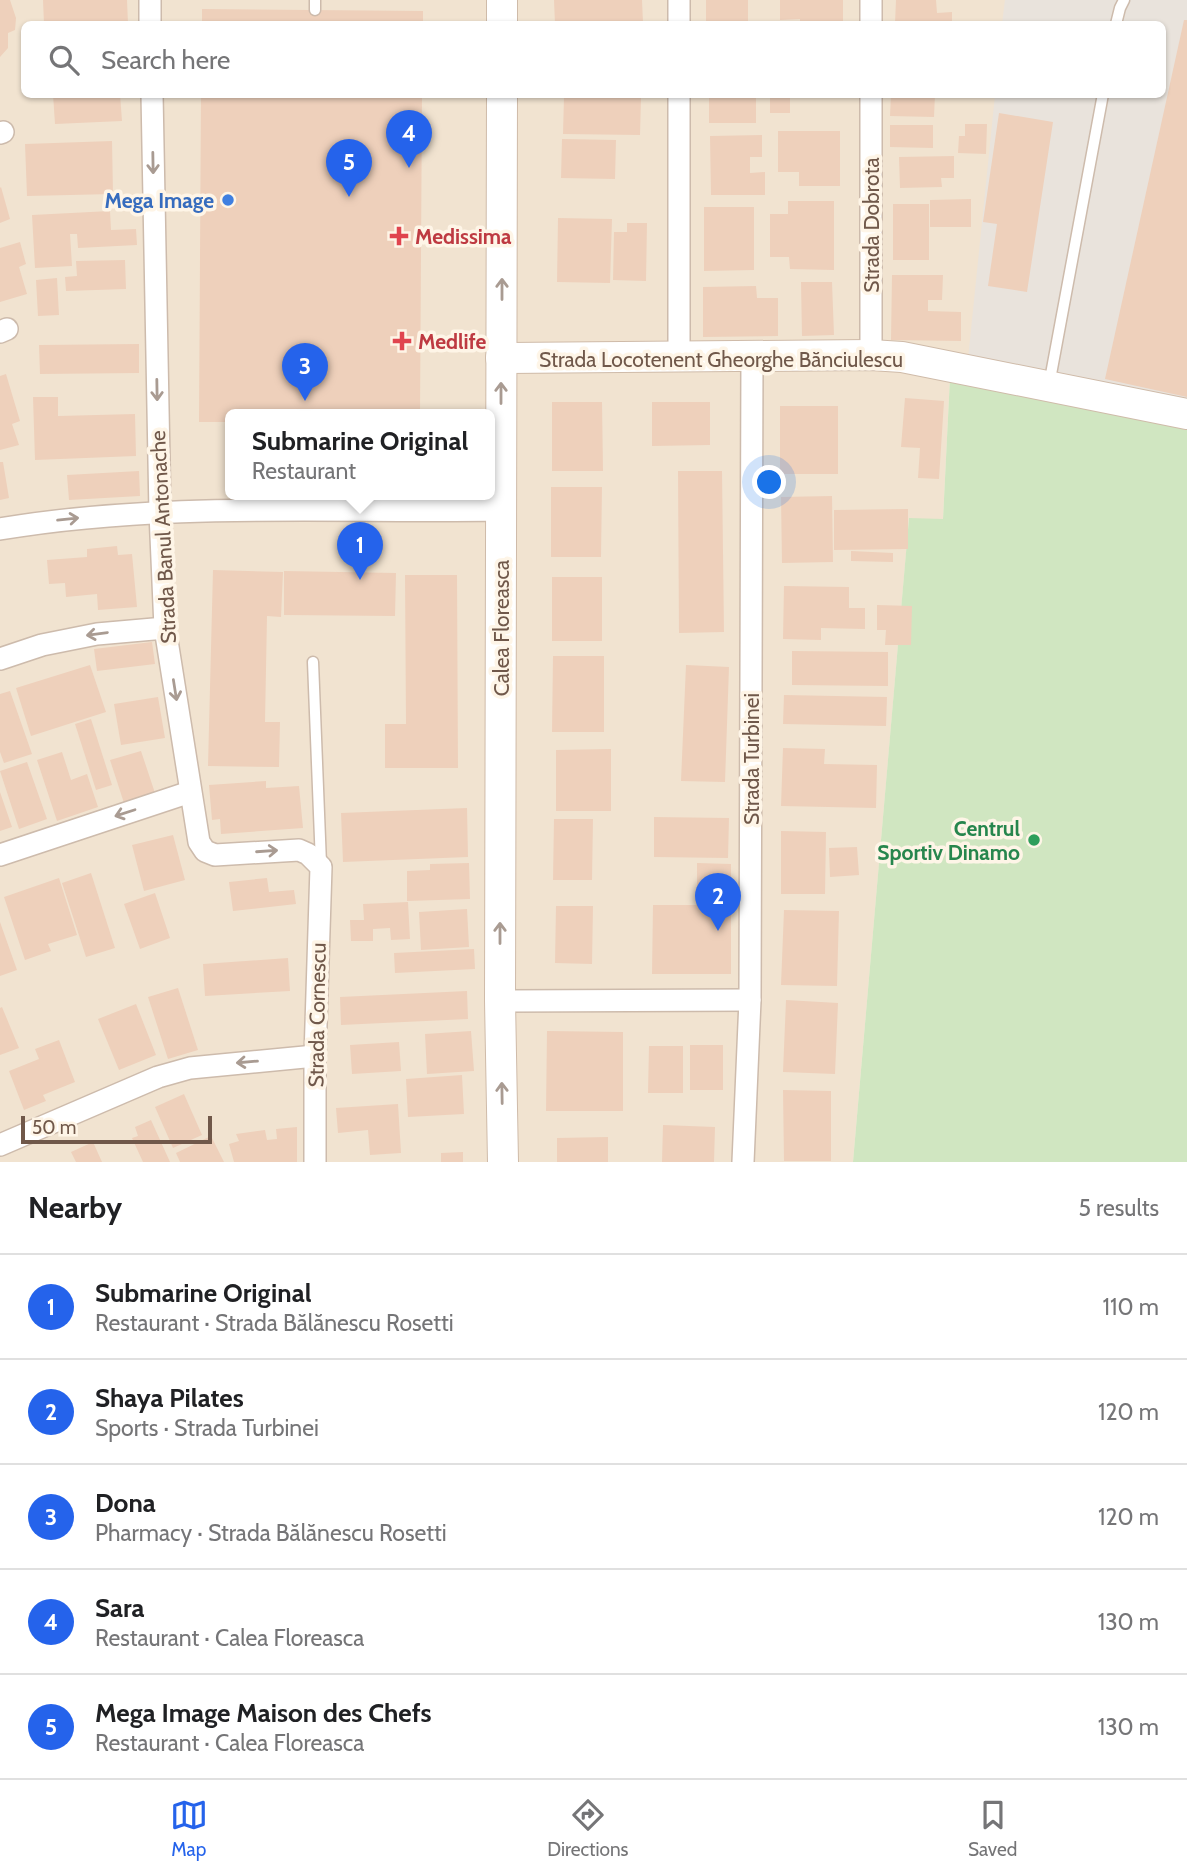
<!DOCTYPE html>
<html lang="en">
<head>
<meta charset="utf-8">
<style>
  :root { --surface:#fff; --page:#f2f2f2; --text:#202124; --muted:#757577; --line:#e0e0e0; --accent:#2563eb }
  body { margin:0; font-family:Cabin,sans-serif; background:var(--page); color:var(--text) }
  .scale { position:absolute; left:21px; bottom:18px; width:191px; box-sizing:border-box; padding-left:7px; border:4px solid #70584a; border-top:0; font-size:19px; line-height:24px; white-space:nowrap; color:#70584a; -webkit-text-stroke:5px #fef5e7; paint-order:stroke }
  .you { position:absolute; left:770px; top:483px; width:24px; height:24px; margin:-18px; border:5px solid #fff; border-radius:50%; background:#1a73e8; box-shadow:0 0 0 10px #1a73e833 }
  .badge { display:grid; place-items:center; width:46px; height:46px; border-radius:50%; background:var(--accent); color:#fff; font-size:23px; font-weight:700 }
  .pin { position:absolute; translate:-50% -58px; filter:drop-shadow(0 2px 4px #0008) }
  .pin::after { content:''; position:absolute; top:37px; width:24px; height:21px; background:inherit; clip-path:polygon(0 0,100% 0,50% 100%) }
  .popup { position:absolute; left:225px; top:409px; width:270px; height:91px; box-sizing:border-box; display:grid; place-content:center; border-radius:10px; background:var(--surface); filter:drop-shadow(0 2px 5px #0005); font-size:23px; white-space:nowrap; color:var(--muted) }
  .popup b { font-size:26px; color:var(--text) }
  .popup::after { content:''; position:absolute; left:50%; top:100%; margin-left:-14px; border:14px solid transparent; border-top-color:var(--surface) }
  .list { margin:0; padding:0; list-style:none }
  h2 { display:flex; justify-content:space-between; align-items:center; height:91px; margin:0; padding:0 28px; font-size:30px }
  h2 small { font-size:23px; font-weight:400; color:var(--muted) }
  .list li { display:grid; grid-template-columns:46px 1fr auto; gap:21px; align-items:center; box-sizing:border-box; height:105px; padding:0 28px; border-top:2px solid var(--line) }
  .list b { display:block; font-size:26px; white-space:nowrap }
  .list p { margin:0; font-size:23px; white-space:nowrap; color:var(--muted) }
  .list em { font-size:23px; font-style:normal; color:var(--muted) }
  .icon { flex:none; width:38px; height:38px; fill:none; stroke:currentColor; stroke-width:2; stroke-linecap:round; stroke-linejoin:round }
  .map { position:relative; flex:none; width:1187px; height:1162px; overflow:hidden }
  .search { position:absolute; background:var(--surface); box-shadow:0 2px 5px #0004; left:21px; right:21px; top:21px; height:77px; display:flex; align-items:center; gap:18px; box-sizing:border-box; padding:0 24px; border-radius:10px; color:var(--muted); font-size:26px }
  .sheet { height:616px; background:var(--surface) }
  nav { display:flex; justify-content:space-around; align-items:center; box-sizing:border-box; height:98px; border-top:2px solid var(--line); background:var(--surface); font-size:19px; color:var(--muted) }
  nav a { display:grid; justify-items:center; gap:4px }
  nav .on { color:var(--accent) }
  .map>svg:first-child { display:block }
  .residential { fill:#f1e3d0; fill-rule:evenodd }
  .industrial { fill:#e9e3dc }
  .green { fill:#d0e6c1 }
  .building { fill:#eed0bb }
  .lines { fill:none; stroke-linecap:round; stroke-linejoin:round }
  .lane-casing { stroke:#cdbbac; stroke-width:13 }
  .street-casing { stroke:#cdbbac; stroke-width:24 }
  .secondary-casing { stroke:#cfbba9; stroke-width:32 }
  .lane { stroke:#fff; stroke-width:10 }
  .street { stroke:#fff; stroke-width:21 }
  .secondary { stroke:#fff; stroke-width:30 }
  .oneway { stroke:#a99b92 }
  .shop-dot { fill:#3f7fe0; stroke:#fef5e7; stroke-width:2.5 }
  .health-dot { fill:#e0444e; stroke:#fef5e7; stroke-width:2.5 }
  .leisure-dot { fill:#2e9e5b; stroke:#fef5e7; stroke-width:2.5 }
  .labels { text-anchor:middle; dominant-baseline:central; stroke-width:7; stroke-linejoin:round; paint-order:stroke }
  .shop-label { font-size:21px; font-weight:bold; fill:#366cbe; stroke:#fef5e7; text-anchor:end }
  .street-label { font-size:21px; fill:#70584a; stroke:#fef5e7 }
  .health-label { font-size:21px; font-weight:bold; fill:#be3a42; stroke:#fef5e7; text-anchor:start }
  .leisure-label { font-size:21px; font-weight:bold; fill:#27864d; stroke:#fef5e7; text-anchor:end }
</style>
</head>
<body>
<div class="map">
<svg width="1187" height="1162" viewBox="0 0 1187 1162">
  <rect width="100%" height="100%" fill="#faf1e1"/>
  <path class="residential" d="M0,0H1187V430L950,377L943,519H909L853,1162H0ZM24,24H1162V94H24ZM230,414H490V494H230Z"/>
  <polygon class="industrial" points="1005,0 1187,0 1187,406 968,359 995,95 1162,94 1162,24 1002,24"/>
  <polygon class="green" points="950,377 1187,430 1187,1162 853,1162 909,518 943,519"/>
  <g class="building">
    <polygon points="0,0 10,0 16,18 15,30 8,33 8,48 0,57"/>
    <polygon points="43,0 127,0 128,24 44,24"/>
    <polygon points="554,0 642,0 643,23 555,24"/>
    <rect x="706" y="0" width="42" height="24"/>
    <polygon points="780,0 843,0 843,24 800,24 800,19 780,20"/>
    <polygon points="896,0 936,0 937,13 952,12 952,24 895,24"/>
    <polygon points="202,9 423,11 423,24 202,24"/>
    <polygon points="1184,20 1187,20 1187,397 1105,379"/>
    <polygon points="53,94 120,94 122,121 55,124"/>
    <polygon points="201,94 422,94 420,414 230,414 230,422 199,422"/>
    <rect x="709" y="94" width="47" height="29"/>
    <rect x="770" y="94" width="20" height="19"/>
    <polygon points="891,94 935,94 934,117 890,116"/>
    <polygon points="564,97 641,98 640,135 563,134"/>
    <polygon points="999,113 1053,122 1027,292 988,286 997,224 983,222"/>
    <polygon points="965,124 987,124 986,154 958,153 959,136 965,136"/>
    <polygon points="890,125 933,125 933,148 890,147"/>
    <polygon points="778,131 840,131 840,186 799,186 799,172 778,172"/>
    <polygon points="762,135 762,157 750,157 750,173 765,172 765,195 711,195 710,136"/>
    <polygon points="562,139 616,140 615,179 561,178"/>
    <polygon points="112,141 113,194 27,196 25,144"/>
    <polygon points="954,156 954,178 941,178 942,187 900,188 899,157"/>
    <polygon points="1,187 10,219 0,223 0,188"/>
    <polygon points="971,199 971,227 930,227 930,200"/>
    <polygon points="788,201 834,201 834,270 790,269 789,257 770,257 770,214 788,214"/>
    <rect x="893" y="204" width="36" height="56"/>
    <polygon points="704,207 754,207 754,270 704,271"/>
    <polygon points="110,211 111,230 136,229 137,245 78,248 77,234 70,234 72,266 35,268 32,215"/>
    <polygon points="558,218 612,219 610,283 557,282"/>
    <polygon points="627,223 647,223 646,281 613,280 614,232 627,232"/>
    <polygon points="20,242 26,264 19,267 27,294 0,302 0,248"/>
    <polygon points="125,260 126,289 66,291 65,277 77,276 76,261"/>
    <polygon points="892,275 943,275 942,300 928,300 928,311 961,312 961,341 891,340"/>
    <polygon points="57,278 59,315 38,316 36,280"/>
    <polygon points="801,282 832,282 834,335 802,336"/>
    <polygon points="756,286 757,298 778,298 778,336 703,337 703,287"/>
    <polygon points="139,344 139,373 40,374 39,345"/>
    <polygon points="6,374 20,421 12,424 19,445 0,450 0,376"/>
    <polygon points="33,397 58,397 58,416 135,414 136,456 35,460"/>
    <polygon points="905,398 944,401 939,479 918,478 920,448 901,447"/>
    <polygon points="552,402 602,402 603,471 552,471"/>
    <polygon points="652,402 710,402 710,445 652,446"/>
    <rect x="780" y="406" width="58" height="68"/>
    <polygon points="0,462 3,462 9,498 0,500"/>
    <polygon points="139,471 140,496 69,500 67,475"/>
    <polygon points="678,471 722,471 724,632 679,633"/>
    <polygon points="551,487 602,487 601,557 551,557"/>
    <polygon points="832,496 833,562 782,563 781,497"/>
    <polygon points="908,509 908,549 834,550 834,510"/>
    <polygon points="117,546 118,555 132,554 137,607 98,610 97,594 66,597 65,583 49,584 47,560 87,557 87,549"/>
    <polygon points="851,551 893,553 893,562 851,561"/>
    <polygon points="213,570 283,572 281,617 267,616 265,722 280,722 279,767 208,766"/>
    <polygon points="284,571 396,573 395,616 284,615"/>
    <polygon points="405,575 457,575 458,768 385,768 385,724 406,724"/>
    <rect x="552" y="577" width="50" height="64"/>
    <polygon points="784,586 849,587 849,608 865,608 865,629 821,628 821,640 783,639"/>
    <polygon points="877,605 912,606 911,645 885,645 886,630 877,630"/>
    <polygon points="152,642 155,664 97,671 94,649"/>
    <polygon points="792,651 888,652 888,686 792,685"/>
    <polygon points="553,656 604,656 604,732 552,732"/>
    <polygon points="90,665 106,712 31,736 16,688"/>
    <polygon points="686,665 729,667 725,782 681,781"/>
    <polygon points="10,691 32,754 4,763 0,752 0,694"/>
    <polygon points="784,695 887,697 886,726 783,724"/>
    <polygon points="158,697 165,738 121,745 114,704"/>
    <polygon points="91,719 112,785 96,790 75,724"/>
    <polygon points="783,748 825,749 824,764 877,765 876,808 781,806"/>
    <polygon points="611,749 611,811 556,811 556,750"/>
    <polygon points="141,751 155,793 124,803 110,760"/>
    <polygon points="62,752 71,780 87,774 98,807 57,821 37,760"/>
    <polygon points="27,762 47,819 19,829 0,771"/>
    <polygon points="266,781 266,788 299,786 303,828 221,834 220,819 212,820 209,785"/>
    <polygon points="0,792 12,827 0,831"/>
    <polygon points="467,808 468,857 343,862 341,813"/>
    <polygon points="654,817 729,818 728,858 654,857"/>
    <polygon points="554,819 593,819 592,880 553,880"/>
    <polygon points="781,831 826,832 825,894 781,894"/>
    <polygon points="173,835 185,880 144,891 132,845"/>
    <polygon points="857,847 859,875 830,877 829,848"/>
    <polygon points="469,863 470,899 407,901 407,871 430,870 430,864"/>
    <polygon points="697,863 731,864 731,892 697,891"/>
    <polygon points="91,873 115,948 86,957 62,883"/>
    <polygon points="59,878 77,935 48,944 51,951 25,960 4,897"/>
    <polygon points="267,878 269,892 294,890 296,904 233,911 229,882"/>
    <polygon points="155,893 170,938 140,949 124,904"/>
    <polygon points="408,902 410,939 391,940 390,928 373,929 373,941 351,941 350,920 364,920 363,904"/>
    <polygon points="653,905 731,905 731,974 652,974"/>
    <polygon points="556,906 593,906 592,964 555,963"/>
    <polygon points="467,909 469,947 421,950 419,912"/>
    <polygon points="784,910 839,911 837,986 781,985"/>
    <polygon points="0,922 17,970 0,976"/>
    <polygon points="474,949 475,969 395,973 394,953"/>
    <polygon points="288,958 290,991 205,996 203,964"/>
    <polygon points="178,988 198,1050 168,1059 148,997"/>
    <polygon points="467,991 468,1019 341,1025 340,997"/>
    <polygon points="786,1000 838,1003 835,1074 783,1072"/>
    <polygon points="136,1004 156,1055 119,1070 98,1019"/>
    <polygon points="2,1007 19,1048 0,1055 0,1008"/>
    <polygon points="471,1031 474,1071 427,1074 425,1034"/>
    <polygon points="547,1031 623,1032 623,1111 546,1111"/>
    <polygon points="59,1040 75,1082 43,1095 46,1101 24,1110 9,1071 39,1059 35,1049"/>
    <polygon points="399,1042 401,1071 352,1074 350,1045"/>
    <rect x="690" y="1045" width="33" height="45"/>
    <polygon points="649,1046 683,1046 683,1093 648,1093"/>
    <polygon points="462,1075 464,1114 408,1117 406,1079"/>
    <polygon points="783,1090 831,1091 831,1161 784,1161"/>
    <polygon points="184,1094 202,1135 173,1148 155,1107"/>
    <polygon points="398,1104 401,1153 370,1155 368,1130 338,1133 336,1108"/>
    <polygon points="151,1120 170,1162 143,1162 132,1138 138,1136 135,1127"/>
    <polygon points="663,1125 715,1127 714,1162 662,1162"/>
    <polygon points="297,1127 297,1162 234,1162 229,1144 239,1141 236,1134 265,1130 267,1140 277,1139 276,1129"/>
    <polygon points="211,1136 224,1162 180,1162 176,1153"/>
    <polygon points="608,1137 608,1162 557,1162 557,1138"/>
    <polygon points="93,1142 102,1162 76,1162 71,1152"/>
    <polygon points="463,1152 463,1162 441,1162 441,1153"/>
  </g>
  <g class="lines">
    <g class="lane-casing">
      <g id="lane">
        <polyline points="315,10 315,0"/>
        <polyline points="1116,24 1120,8 1124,0"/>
        <polyline points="1049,385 1103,94"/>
        <polyline points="306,509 306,494"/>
        <polyline points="313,662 321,864"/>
      </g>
    </g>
    <g class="street-casing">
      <g id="street">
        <polyline points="150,0 150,24"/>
        <polyline points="679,24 679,0"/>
        <polyline points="871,24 871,0"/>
        <polyline points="152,94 160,513 165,628 199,842 205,851 215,855 299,850 308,854 321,867 315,1056 315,1162"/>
        <polyline points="0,133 3,132"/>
        <polyline points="0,332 7,329"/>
        <polyline points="871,355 871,94"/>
        <polyline points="679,357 679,94"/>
        <path d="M0,529C165,501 334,513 501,510"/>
        <polyline points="0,659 42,645 97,634 165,628"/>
        <polyline points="0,855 190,792"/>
        <polyline points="500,1001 750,1000"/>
        <polyline points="0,1145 158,1077 190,1068 315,1056"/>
        <polyline points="743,1162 750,1000 752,356"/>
      </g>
    </g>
    <g class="secondary-casing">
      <g id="secondary">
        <polyline points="502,24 502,0"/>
        <polyline points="502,94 500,1001 503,1162"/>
        <polyline points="501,358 871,355 902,357 1187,414"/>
      </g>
    </g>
    <use href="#lane" class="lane"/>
    <use href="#street" class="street"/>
    <use href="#secondary" class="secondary"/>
  </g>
  <defs><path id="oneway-shaft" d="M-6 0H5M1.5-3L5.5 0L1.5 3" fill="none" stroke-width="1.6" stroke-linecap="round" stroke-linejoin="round" transform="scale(1.75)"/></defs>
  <g class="oneway">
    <use href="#oneway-shaft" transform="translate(153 163) rotate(89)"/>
    <use href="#oneway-shaft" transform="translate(502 289) rotate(-90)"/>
    <use href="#oneway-shaft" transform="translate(157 390) rotate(89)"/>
    <use href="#oneway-shaft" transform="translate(501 393) rotate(-90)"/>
    <use href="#oneway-shaft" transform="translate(68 519) rotate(-6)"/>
    <use href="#oneway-shaft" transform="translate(97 634) rotate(172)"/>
    <use href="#oneway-shaft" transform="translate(175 690) rotate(81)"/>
    <use href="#oneway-shaft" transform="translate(125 813) rotate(162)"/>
    <use href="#oneway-shaft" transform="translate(267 851) rotate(-4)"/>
    <use href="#oneway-shaft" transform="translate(500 933) rotate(-90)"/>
    <use href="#oneway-shaft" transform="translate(247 1062) rotate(175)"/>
    <use href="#oneway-shaft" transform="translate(502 1093) rotate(-91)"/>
  </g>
  <circle class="shop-dot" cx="228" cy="200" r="7"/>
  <g class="health-dot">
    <path d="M395.5 225.5h7v7h7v7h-7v7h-7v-7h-7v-7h7z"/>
    <path d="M398.5 330.5h7v7h7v7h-7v7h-7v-7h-7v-7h7z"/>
  </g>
  <circle class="leisure-dot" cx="1034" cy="840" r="7"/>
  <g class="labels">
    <g class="shop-label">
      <text x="214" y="200">Mega Image</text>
    </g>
    <g class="street-label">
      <text transform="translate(871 225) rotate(-90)">Strada Dobrota</text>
      <text x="721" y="359">Strada Locotenent Gheorghe Bănciulescu</text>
      <text transform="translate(163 537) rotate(-93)">Strada Banul Antonache</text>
      <text transform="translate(501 628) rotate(-90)">Calea Floreasca</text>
      <text transform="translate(751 759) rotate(-90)">Strada Turbinei</text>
      <text transform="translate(317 1015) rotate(-89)">Strada Cornescu</text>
    </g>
    <g class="health-label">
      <text x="415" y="236">Medissima</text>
      <text x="418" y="341">Medlife</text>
    </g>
    <g class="leisure-label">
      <text x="1020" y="828">Centrul<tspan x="1020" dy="24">Sportiv Dinamo</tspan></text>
    </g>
  </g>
</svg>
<div class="scale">50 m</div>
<div class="you"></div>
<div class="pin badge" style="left:360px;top:580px">1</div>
<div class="popup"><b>Submarine Original</b>Restaurant</div>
<div class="pin badge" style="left:718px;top:931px">2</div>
<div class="pin badge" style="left:305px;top:401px">3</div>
<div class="pin badge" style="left:409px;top:168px">4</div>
<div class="pin badge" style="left:349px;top:197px">5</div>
<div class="search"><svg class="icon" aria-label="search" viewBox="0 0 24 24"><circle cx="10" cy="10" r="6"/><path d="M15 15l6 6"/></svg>Search here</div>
</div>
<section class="sheet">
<h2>Nearby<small>5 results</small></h2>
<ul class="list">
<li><span class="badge">1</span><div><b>Submarine Original</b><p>Restaurant · Strada Bălănescu Rosetti</p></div><em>110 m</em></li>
<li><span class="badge">2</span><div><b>Shaya Pilates</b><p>Sports · Strada Turbinei</p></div><em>120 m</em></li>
<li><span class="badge">3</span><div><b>Dona</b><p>Pharmacy · Strada Bălănescu Rosetti</p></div><em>120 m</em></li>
<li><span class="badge">4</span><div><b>Sara</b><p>Restaurant · Calea Floreasca</p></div><em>130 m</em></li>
<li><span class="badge">5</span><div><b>Mega Image Maison des Chefs</b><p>Restaurant · Calea Floreasca</p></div><em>130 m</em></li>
</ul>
</section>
<nav>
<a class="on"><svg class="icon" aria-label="map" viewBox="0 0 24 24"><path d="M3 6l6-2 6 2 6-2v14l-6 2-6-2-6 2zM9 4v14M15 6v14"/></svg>Map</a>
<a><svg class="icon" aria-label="directions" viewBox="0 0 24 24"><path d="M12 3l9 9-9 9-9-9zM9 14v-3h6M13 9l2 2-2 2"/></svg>Directions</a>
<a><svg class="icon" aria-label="saved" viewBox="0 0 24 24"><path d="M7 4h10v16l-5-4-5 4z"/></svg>Saved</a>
</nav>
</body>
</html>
